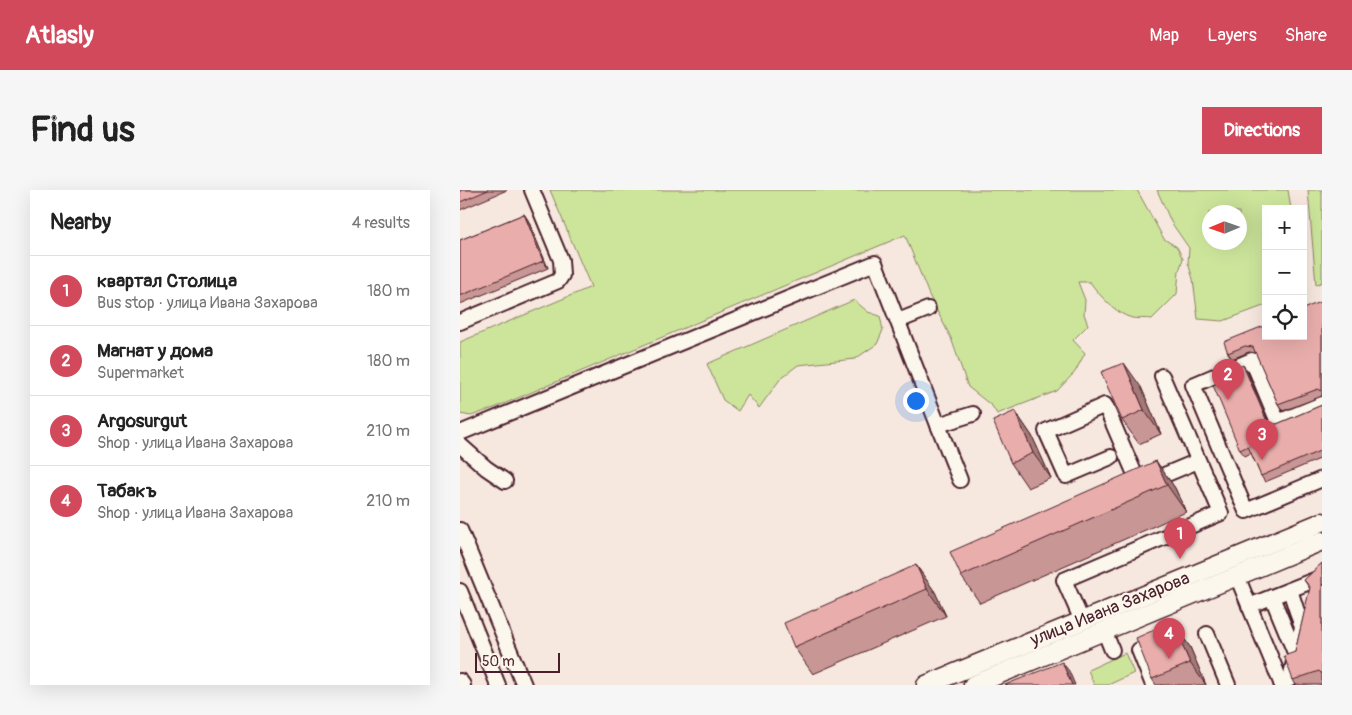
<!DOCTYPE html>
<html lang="en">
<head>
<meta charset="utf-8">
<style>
  :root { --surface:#fff; --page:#f6f6f6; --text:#222; --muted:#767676; --line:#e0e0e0; --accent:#d1495b }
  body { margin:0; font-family:Pangolin,sans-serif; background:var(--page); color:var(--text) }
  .controls { position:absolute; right:15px; top:15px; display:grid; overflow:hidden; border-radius:0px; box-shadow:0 5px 20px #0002 }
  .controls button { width:45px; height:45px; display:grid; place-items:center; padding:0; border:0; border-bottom:1px solid var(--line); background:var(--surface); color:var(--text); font:25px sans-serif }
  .compass { position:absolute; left:742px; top:15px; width:45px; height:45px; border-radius:50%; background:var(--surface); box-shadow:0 5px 20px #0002; rotate:268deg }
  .scale { position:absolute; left:15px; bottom:12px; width:85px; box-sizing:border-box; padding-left:5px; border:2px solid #4a1f2b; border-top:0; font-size:14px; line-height:18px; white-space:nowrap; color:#4a1f2b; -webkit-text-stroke:4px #fbf7ec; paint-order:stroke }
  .you { position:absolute; left:455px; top:210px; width:18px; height:18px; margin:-12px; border:4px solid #fff; border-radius:50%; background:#1a73e8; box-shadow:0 0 0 8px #1a73e833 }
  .badge { display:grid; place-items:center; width:32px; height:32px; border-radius:50%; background:var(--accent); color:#fff; font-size:16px; font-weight:700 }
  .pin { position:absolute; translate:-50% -41px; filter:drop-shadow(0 1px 2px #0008) }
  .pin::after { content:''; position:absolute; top:26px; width:18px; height:15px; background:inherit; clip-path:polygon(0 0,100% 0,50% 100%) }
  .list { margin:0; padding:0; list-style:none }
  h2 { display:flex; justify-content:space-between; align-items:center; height:65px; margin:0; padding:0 20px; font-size:21px }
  h2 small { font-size:16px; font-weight:400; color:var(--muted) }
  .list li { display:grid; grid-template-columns:32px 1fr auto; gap:15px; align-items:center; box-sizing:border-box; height:70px; padding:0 20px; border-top:1px solid var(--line) }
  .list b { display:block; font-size:19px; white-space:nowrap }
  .list p { margin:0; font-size:16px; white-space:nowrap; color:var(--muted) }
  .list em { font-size:16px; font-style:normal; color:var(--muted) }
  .icon { flex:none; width:28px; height:28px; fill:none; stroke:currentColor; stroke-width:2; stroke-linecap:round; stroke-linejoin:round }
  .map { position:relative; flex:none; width:862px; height:495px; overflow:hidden; border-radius:0px }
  header { display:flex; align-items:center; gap:30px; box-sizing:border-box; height:70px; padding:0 25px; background:var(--accent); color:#fff }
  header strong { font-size:24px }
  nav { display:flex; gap:28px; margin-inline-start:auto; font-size:18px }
  .intro { display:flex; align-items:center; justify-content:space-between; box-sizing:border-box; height:120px; padding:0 30px }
  h1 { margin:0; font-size:35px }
  .button { padding:12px 22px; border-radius:0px; background:var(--accent); color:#fff; font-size:18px; font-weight:700 }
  main { display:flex; gap:30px; padding:0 30px }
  aside { flex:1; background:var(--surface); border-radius:0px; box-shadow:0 5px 20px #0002 }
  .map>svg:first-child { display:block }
  .green { fill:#cce59b; stroke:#8b8263; fill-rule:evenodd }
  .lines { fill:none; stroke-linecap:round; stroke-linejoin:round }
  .minor-casing { stroke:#4a1f2b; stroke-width:18 }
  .major-casing { stroke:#4a1f2b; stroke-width:21 }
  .minor { stroke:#fbf7ec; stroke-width:14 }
  .major { stroke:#fbf7ec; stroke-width:18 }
  .wall { fill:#c89694; stroke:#4a1f2b }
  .shaded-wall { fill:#a37a78; stroke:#4a1f2b }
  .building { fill:#e9aeac; stroke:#4a1f2b }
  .labels { text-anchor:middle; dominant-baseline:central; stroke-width:4.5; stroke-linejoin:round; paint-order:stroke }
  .street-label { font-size:18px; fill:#4a1f2b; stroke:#fbf7ec }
</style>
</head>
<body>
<header>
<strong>Atlasly</strong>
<nav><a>Map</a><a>Layers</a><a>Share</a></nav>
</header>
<div class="intro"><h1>Find us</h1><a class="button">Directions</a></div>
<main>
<aside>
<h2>Nearby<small>4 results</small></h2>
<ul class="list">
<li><span class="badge">1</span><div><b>квартал Столица</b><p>Bus stop · улица Ивана Захарова</p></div><em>180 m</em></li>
<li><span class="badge">2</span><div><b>Магнат у дома</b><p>Supermarket</p></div><em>180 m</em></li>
<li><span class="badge">3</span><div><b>Argosurgut</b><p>Shop · улица Ивана Захарова</p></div><em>210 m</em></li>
<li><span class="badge">4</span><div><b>Табакъ</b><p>Shop · улица Ивана Захарова</p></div><em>210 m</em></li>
</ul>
</aside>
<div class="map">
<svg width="862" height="495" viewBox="0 0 862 495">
  <rect width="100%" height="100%" fill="#f7e8df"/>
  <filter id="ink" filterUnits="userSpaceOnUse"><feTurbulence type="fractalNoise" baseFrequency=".02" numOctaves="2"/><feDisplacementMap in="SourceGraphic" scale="10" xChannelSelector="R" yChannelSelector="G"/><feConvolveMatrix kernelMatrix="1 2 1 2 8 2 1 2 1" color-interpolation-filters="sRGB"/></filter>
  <g filter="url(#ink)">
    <g class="green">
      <path d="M90,0H677L704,49L717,57L723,69L719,81L717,104L692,129C686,128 679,129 672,128C656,124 639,105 630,92H618L625,110L624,124L628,135L613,150L625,163L615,182L597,201L537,224L532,216L508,197L491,148L469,105L445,45L34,218L11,226L0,224V152L131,97Z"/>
      <path d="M697,0H828L831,19H806V115L763,131L738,129L733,89L728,73L729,58L711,32ZM749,22H779V52H749Z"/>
      <polygon points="848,0 862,0 862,92 856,95"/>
      <polygon points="394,110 408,122 420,126 423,140 417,154 395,169 338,175 321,188 299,218 288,205 278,221 263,210 247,174"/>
      <polygon points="665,463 674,483 648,495 634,495 628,480"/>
    </g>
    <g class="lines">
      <g class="minor-casing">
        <g id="minor">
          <polyline points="438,131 468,119"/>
          <polyline points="0,132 98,91 102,85 101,70 72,0"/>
          <polyline points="862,214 818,232 792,170 733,195 786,321 862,289"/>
          <polyline points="478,235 500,290"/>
          <polyline points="0,243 415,73 478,235 513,224"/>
          <polyline points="0,255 26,278 45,291"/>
          <polyline points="651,267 606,286 586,241 645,215 680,296"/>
          <polyline points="690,291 738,271"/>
          <polyline points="0,340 64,495"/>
          <polyline points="777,386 822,495"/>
          <polyline points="0,401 38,495"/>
          <polyline points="812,407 836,465"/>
          <polyline points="789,416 862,387"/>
          <polyline points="622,431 604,390 761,323 702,186"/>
          <polyline points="644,440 652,460"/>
          <polyline points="747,444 768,495"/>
          <polyline points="679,460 693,495"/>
          <polyline points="0,491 3,495"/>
          <polyline points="821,493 830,489 842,437 830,400"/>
        </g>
      </g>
      <g class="major-casing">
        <g id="major">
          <polyline points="466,495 862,332"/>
          <polyline points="513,495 862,351"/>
        </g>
      </g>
      <use href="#minor" class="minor"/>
      <use href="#major" class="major"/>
    </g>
    <g class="wall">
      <polygon points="0,0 47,0 0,20"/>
      <polygon points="64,24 68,30 88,78 0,114 0,50"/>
      <polygon points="862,111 862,206 823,221 818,214 796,163 789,162 772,169 768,163"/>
      <polygon points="787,181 808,231 812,234 817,234 862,215 862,268 805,292 801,286 791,263 785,266 780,260"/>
      <polygon points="681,197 701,244 679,254 662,230"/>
      <polygon points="555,221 572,246 591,288 568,298 551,273"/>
      <polygon points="696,271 715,298 726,322 520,413 501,386"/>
      <polygon points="862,373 862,495 836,495 833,490 835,462 850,399 844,390"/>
      <polygon points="456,375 475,402 486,426 353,484 334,457"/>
      <polygon points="712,432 730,457 746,495 696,495 692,489"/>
    </g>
    <g class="shaded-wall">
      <polygon points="64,24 68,30 88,78 83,71"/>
      <polygon points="664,173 681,197 701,244 684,220"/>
      <polygon points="783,175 787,181 810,235 806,229"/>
      <polygon points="555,221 572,246 591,288 573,263"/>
      <polygon points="696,271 715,298 726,322 707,295"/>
      <polygon points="456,375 475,402 486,426 467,399"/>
      <polygon points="712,432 730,457 746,495 730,473"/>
      <polygon points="602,472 609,481 615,495 612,495"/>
    </g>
    <g class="building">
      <polygon points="0,0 28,0 0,12"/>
      <polygon points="64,24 83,71 0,106 0,50"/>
      <polygon points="862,111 862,201 858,199 818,214 793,157 785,156 768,163 764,152 806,135 806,146 843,146 843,119"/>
      <polygon points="664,173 684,220 662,230 641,182"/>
      <polygon points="783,175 806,229 812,234 817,234 862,215 862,260 801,286 788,256 780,260 753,195 777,185 775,179"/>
      <polygon points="555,221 573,263 551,273 533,231"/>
      <polygon points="696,271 707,295 501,386 490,362"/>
      <polygon points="862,373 862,484 859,481 833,490 824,466 835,462 850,397 844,390"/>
      <polygon points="456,375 467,399 334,457 324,433"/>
      <polygon points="712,432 730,473 692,489 676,448"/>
      <polygon points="602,472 612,495 545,495"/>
    </g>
  </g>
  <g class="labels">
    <g class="street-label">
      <text transform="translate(650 419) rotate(-22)">улица Ивана Захарова</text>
    </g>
  </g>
</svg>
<div class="controls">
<button>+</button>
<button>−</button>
<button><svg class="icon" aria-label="locate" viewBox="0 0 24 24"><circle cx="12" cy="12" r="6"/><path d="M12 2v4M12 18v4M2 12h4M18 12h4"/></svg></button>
</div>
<svg class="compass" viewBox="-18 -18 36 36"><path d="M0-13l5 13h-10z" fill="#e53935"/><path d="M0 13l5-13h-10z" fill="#767676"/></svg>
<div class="scale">50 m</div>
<div class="you"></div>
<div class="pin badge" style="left:720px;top:369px">1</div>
<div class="pin badge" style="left:768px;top:210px">2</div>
<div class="pin badge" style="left:802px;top:270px">3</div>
<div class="pin badge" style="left:709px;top:469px">4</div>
</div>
</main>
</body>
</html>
